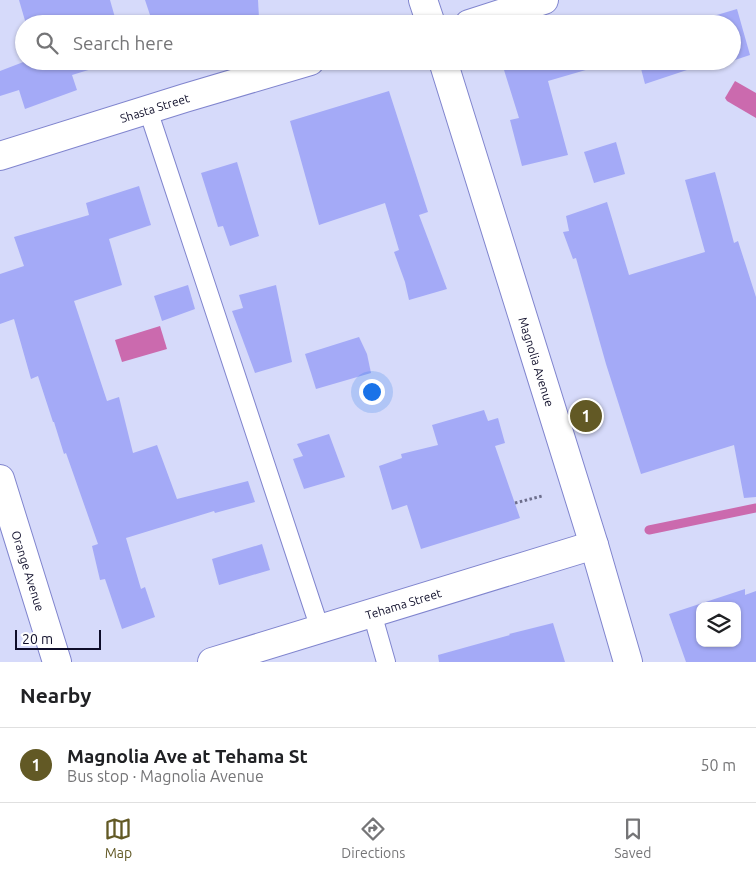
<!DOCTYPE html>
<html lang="en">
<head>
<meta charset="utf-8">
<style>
  :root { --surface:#fff; --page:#f2f2f2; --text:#202124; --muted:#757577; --line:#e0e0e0; --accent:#625925 }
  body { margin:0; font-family:Ubuntu,sans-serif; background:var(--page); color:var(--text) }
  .controls { position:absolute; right:15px; bottom:15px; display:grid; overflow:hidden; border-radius:10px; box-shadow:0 1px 4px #0004 }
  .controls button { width:45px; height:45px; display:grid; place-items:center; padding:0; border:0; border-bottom:1px solid var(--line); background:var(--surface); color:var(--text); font:25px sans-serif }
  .scale { position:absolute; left:15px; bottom:12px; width:86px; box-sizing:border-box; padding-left:5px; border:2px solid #0e0d29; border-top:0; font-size:14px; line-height:18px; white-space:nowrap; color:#0e0d29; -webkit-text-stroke:4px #fdfdfd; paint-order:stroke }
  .you { position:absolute; left:371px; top:391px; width:18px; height:18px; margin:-12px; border:4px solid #fff; border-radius:50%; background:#1a73e8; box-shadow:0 0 0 8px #1a73e833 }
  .badge { display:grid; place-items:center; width:32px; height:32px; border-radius:50%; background:var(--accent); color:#fff; font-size:16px; font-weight:700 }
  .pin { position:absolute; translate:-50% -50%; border:2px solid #fff; box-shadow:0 1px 5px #0006 }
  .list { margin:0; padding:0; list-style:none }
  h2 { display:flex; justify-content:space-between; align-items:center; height:65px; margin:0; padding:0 20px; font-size:21px }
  h2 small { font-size:16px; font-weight:400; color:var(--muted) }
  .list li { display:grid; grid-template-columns:32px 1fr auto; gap:15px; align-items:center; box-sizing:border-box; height:75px; padding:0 20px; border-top:1px solid var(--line) }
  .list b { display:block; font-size:19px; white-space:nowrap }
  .list p { margin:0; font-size:16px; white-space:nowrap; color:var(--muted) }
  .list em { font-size:16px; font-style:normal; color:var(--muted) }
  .icon { flex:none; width:28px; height:28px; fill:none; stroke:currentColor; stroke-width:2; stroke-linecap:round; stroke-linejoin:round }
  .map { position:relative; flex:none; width:756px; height:662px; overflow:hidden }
  .search { position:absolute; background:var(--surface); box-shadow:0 1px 4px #0004; left:15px; right:15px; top:15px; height:55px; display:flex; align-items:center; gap:12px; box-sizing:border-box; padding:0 18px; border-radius:28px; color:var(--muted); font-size:19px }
  .sheet { height:140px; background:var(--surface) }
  nav { display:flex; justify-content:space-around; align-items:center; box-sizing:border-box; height:70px; border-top:1px solid var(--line); background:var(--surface); font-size:14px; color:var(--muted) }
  nav a { display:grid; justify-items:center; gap:2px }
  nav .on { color:var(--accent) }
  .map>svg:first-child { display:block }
  .water { fill:#cb6aae }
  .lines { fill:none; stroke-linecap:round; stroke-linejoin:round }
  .stream { stroke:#cb6aae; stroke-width:9 }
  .building { fill:#a4aaf7; fill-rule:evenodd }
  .service-casing { stroke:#8085ce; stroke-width:20 }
  .minor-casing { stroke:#8085ce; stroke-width:30 }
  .tertiary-casing { stroke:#8085ce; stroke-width:30 }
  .path { stroke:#6d6e8c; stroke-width:3; stroke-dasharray:2.5 2.5; stroke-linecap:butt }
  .service { stroke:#fff; stroke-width:18 }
  .minor { stroke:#fff; stroke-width:28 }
  .tertiary { stroke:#fff; stroke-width:28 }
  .labels { text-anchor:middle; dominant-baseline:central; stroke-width:4.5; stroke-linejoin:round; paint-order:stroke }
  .street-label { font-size:12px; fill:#0e0d29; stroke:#fdfdfd }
</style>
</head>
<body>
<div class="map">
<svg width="756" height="662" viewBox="0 0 756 662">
  <rect width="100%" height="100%" fill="#d6dafa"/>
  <g class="water">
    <polygon points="735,81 756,93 756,118 727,101 725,98"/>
    <polygon points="160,326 167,349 122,362 115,340"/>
  </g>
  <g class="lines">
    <polyline class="stream" points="649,530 756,508"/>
  </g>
  <g class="building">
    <polygon points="19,0 110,0 116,21 107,24 26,24"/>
    <polygon points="145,0 258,0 259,18 246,24 153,24"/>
    <polygon points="737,9 750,55 732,61 732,24 705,24 712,22 710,17"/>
    <polygon points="26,61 118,61 72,75 77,90 25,109 19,90 0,96 0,71"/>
    <polygon points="509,61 595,61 596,67 548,81 568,155 522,166 510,120 519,118 504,70 511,69"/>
    <polygon points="639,61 714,61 645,84"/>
    <polygon points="389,91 428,212 419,215 447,289 409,300 405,282 394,252 399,250 385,203 319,225 290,121"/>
    <polygon points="616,142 625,174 594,183 584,152"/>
    <polygon points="237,162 259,236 230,246 223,226 218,227 201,173"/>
    <polygon points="715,172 734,243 738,241 756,297 756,497 744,498 734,445 641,474 606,364 576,258 573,259 563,232 569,231 566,216 607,202 629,275 705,252 685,180"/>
    <polygon points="139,186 151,225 109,239 122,285 74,301 107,401 119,397 133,453 157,445 177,499 248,481 255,502 215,513 214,511 126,538 141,589 145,587 155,617 122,629 105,579 100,580 92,546 98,544 66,453 64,454 54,422 53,422 38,376 31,379 14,319 0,324 0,274 24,266 14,237 89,215 86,203"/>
    <polygon points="188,285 195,309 162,321 154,296"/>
    <polygon points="276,285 292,362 255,373 232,311 243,308 239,295"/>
    <polygon points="359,337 367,354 371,373 316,389 305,354"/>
    <polygon points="484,410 488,421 498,418 505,443 495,446 520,518 421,549 407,505 392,510 379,466 402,458 401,454 438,445 432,425"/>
    <polygon points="329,434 345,477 304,489 293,459 303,456 297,444"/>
    <polygon points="262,544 270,570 219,585 212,559"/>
    <path d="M745,589V595L756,591V662H686L669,614ZM700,606H737V643H700Z"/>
    <polygon points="553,623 565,662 439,662 438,655 510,635 509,634"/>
  </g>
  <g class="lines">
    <g class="service-casing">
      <g id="service">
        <polyline points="148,110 320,629"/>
        <polyline points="372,613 386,662"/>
      </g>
    </g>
    <g class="minor-casing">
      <g id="minor">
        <polyline points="423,0 431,24"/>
        <path id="s1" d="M443,61L594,545L628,662"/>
        <path id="s2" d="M0,479L57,662"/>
        <path id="s3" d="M212,662L594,545"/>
      </g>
    </g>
    <g class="tertiary-casing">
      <g id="tertiary">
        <polyline points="469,24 544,0"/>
        <path id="s4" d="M0,156L185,98L310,61"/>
      </g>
    </g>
    <polyline class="path" points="515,503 542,496"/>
    <use href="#service" class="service"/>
    <use href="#minor" class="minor"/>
    <use href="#tertiary" class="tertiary"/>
  </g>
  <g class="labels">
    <g class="street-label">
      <text stroke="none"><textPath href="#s4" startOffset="162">Shasta Street</textPath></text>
      <text stroke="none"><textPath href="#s1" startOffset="315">Magnolia Avenue</textPath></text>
      <text stroke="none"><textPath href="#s2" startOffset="96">Orange Avenue</textPath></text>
      <text stroke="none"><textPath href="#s3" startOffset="200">Tehama Street</textPath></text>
    </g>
  </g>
</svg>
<div class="controls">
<button><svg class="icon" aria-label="layers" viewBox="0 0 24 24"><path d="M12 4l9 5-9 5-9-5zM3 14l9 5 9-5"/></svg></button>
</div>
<div class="scale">20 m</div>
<div class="you"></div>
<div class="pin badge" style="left:586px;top:416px">1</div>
<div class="search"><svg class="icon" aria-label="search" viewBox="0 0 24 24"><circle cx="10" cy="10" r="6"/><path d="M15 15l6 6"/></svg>Search here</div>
</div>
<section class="sheet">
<h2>Nearby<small></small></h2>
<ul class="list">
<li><span class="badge">1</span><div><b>Magnolia Ave at Tehama St</b><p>Bus stop · Magnolia Avenue</p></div><em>50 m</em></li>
</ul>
</section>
<nav>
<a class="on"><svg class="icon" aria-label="map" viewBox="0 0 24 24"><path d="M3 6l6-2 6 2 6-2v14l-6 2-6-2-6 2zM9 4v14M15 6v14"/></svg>Map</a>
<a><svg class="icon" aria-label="directions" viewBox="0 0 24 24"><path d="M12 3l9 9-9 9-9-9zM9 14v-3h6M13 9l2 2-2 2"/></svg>Directions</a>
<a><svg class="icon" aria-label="saved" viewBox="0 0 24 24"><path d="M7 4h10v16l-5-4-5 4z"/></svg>Saved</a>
</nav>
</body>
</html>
